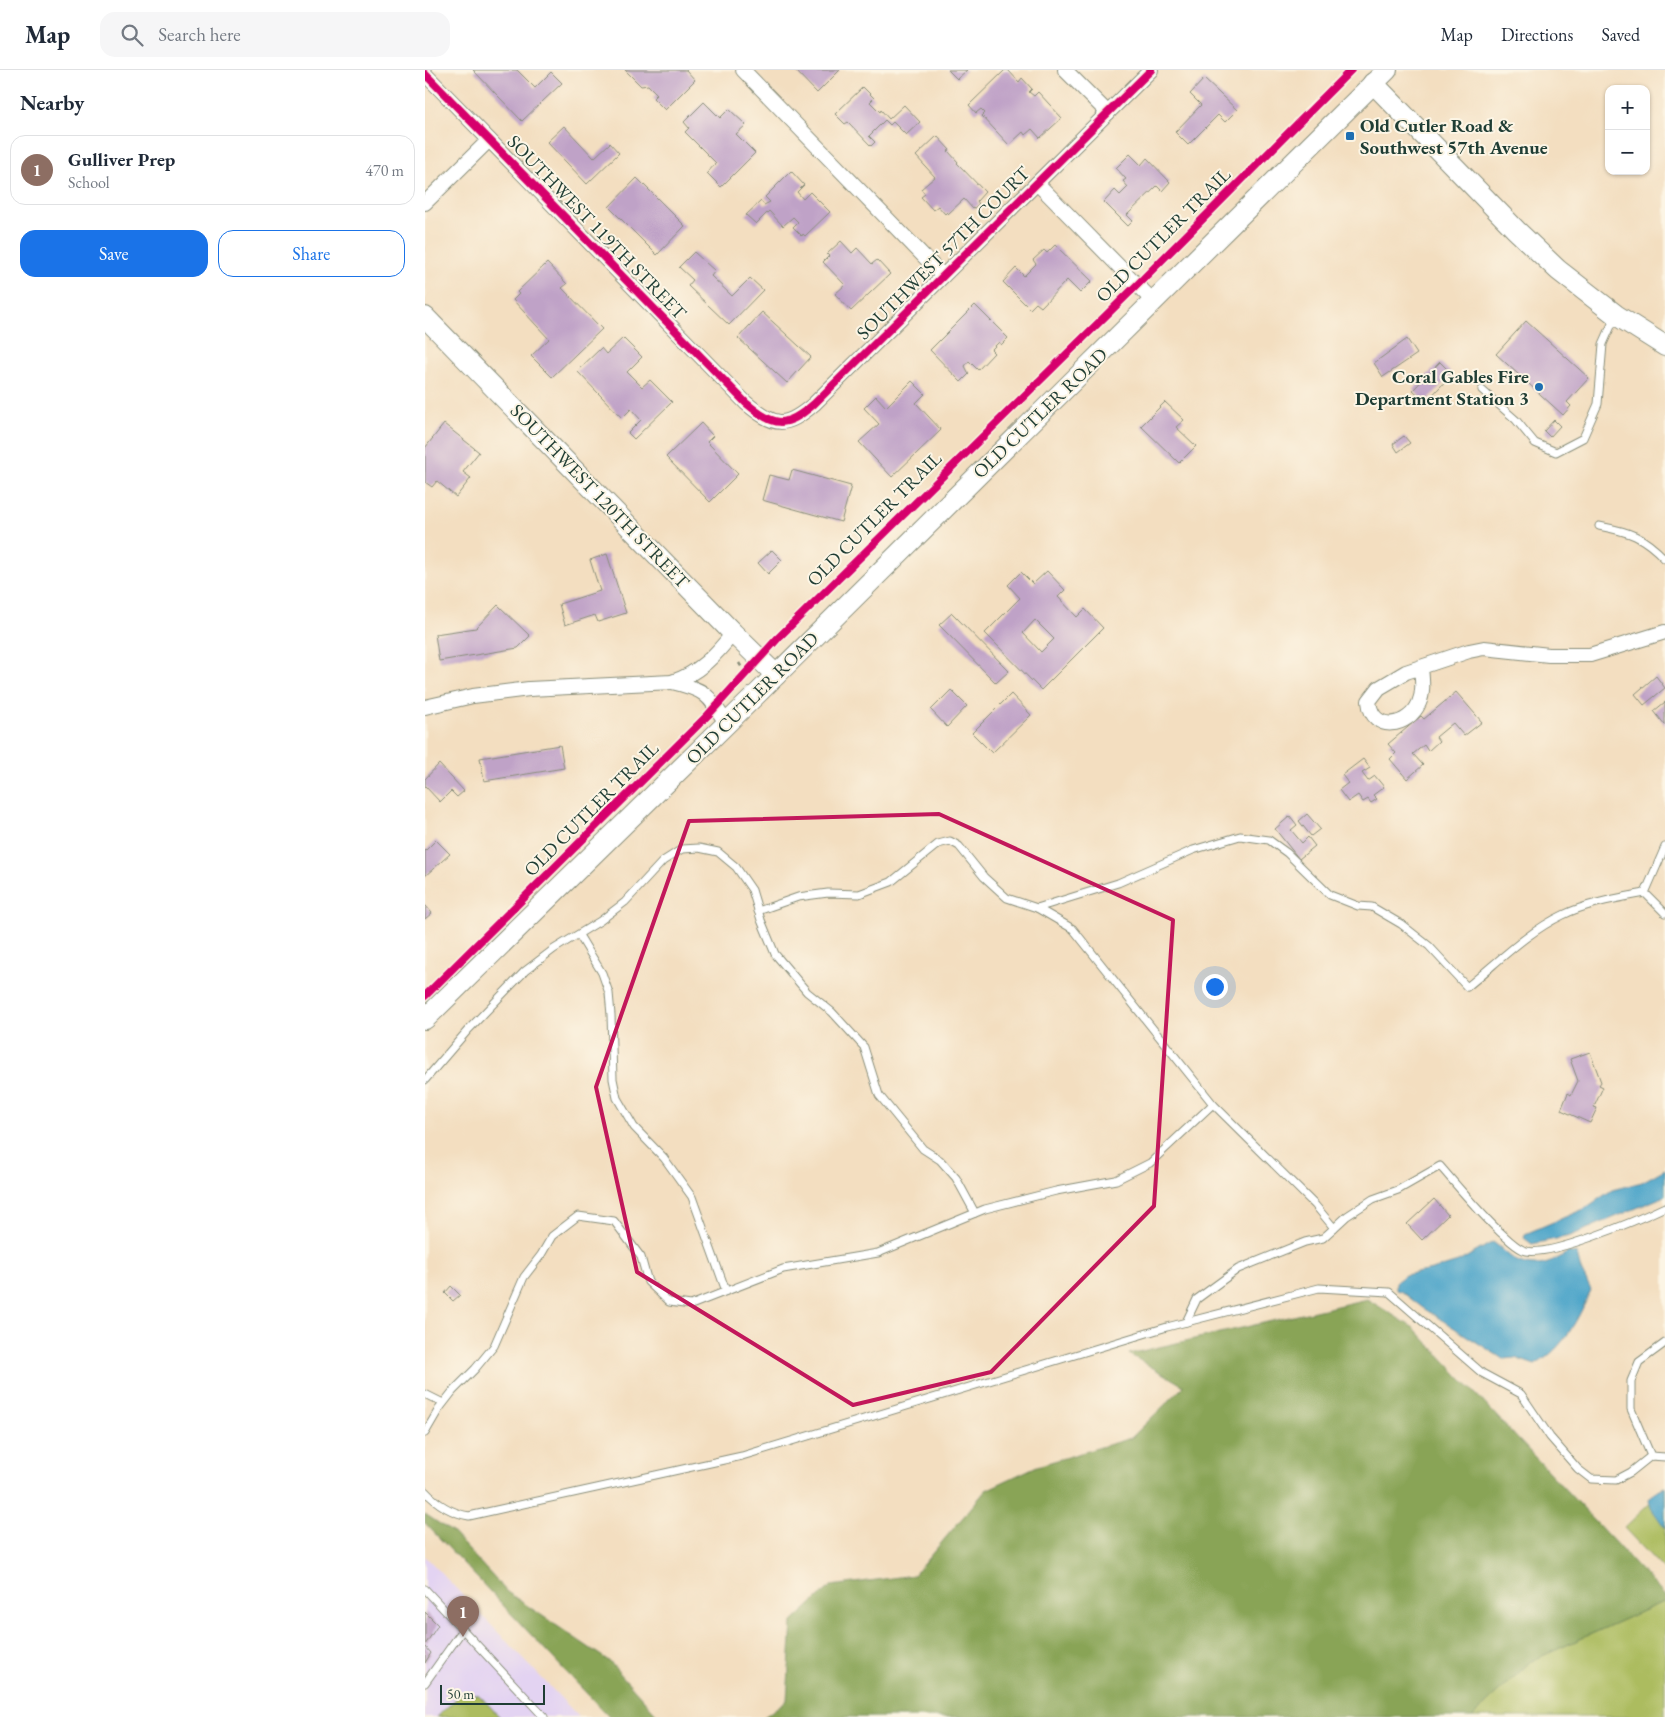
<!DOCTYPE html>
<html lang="en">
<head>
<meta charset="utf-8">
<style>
  :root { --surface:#fff; --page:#f6f6f7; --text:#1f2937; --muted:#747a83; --line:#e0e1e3; --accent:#1a73e8 }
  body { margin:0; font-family:"EB Garamond",serif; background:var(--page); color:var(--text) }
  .controls { position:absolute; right:15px; top:15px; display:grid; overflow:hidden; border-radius:10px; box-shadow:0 1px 4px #0004 }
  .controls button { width:45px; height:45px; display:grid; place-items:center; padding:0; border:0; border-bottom:1px solid var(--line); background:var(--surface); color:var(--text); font:25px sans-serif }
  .scale { position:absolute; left:15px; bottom:12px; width:105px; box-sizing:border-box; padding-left:5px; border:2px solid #1f3d34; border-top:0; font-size:14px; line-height:18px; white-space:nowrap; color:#1f3d34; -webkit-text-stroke:4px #fcf5e5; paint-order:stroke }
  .you { position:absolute; left:789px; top:916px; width:18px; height:18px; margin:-12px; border:4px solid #fff; border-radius:50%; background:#1a73e8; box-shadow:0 0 0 8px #1a73e833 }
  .badge { display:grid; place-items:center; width:32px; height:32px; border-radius:50%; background:var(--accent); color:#fff; font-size:16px; font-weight:700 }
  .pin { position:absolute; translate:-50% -41px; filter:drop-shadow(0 1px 2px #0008) }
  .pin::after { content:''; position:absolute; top:26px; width:18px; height:15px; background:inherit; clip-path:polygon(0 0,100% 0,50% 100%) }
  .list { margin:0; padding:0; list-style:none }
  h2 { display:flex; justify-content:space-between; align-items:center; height:65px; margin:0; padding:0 20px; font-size:21px }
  h2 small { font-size:16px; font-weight:400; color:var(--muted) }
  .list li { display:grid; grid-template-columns:32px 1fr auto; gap:15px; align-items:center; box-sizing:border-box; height:70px; margin:0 10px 10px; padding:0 10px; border:1px solid var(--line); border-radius:15px }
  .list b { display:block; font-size:19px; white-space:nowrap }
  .list p { margin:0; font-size:16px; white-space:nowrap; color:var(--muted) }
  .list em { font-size:16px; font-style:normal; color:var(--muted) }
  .actions { display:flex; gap:10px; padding:15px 20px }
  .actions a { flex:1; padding:11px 0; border:1px solid var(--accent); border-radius:15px; text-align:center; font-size:18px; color:var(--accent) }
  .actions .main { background:var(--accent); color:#fff }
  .icon { flex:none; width:28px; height:28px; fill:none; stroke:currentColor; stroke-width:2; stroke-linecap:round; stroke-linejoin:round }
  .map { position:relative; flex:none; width:1240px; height:1647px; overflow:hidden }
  header { display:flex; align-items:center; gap:30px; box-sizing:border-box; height:70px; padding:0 25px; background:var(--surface); border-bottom:1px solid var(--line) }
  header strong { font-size:24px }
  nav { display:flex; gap:28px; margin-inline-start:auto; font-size:18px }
  .search { width:350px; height:45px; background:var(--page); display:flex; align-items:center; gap:12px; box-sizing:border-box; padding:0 18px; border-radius:15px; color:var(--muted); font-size:19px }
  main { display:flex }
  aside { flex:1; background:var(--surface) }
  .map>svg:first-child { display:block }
  .built { fill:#e3d3f2 }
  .green { fill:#acbc5f; stroke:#667c4a }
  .forest { fill:#89a456; stroke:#547045 }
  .water { fill:#4ca4c9; stroke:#36707e }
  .building { fill:#bfa2c7; fill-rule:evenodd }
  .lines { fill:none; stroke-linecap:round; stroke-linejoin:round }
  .lane-casing { stroke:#898e7a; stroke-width:9 }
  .street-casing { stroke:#898e7a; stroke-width:16 }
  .secondary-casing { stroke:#898e7a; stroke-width:22 }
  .path { stroke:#898e7a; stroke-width:2.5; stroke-dasharray:4 4; stroke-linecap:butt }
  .lane { stroke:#fff; stroke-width:7 }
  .street { stroke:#fff; stroke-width:14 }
  .secondary { stroke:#fff; stroke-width:20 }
  .cycleway-casing { stroke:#fcf5e5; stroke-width:11 }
  .cycleway { stroke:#d6006c; stroke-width:8 }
  .marked { fill:none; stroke:#c2185b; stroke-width:4; stroke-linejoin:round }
  .poi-dot { fill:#1f6fb2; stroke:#fcf5e5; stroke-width:2 }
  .labels { text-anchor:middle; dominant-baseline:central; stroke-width:4; stroke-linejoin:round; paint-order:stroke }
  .poi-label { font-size:19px; font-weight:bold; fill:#1f3d34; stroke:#fcf5e5; text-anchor:start }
  .street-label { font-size:19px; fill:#1f3d34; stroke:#fcf5e5 }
</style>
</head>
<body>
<header>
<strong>Map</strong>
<div class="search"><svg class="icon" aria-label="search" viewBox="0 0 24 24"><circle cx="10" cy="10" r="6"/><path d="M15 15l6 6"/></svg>Search here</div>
<nav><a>Map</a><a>Directions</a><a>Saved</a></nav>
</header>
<main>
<aside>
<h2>Nearby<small></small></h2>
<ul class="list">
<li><span class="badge" style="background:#8d6e63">1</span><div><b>Gulliver Prep</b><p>School</p></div><em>470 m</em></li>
</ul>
<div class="actions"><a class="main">Save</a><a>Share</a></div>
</aside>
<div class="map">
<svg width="1240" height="1647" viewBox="0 0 1240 1647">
  <rect width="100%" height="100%" fill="#fcf5e5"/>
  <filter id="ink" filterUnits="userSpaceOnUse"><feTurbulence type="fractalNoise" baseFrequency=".02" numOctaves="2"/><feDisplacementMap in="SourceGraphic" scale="10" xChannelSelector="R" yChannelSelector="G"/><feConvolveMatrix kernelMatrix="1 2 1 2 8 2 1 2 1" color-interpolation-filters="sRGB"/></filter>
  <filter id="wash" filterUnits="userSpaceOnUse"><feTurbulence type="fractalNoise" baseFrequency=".0096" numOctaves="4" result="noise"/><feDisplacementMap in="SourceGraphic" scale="20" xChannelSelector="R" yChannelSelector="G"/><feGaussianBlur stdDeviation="1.12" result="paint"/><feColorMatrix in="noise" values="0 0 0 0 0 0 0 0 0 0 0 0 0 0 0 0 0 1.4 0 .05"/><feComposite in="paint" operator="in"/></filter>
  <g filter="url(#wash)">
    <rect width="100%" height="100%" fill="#f3dec0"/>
    <polygon class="built" points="0,1486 154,1647 0,1647"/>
    <g class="green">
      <polygon points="1240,1419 1240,1501 1199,1458"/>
      <polygon points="1240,1531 1240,1647 1047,1647 1106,1591"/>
      <polygon points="37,1623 54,1625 75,1647 12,1647"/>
    </g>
    <g class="forest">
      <polygon points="942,1229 989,1258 1240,1526 1240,1531 1106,1591 1047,1647 339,1647 362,1630 367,1552 406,1516 489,1505 561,1420 612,1396 706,1368 759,1316 704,1284"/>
      <polygon points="0,1444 27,1462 82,1522 184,1591 234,1647 184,1647 0,1453"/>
    </g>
    <g class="water">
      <polygon points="1240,1099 1240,1126 1145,1166 1107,1174 1099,1168 1100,1164 1159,1139 1187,1120 1217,1112"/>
      <path d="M1068,1172C1075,1177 1083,1185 1090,1190C1111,1200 1126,1194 1143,1182L1152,1184L1156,1200L1166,1220C1152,1251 1140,1277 1110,1295L1090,1288L1078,1289L998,1238L977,1222L971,1220V1212L980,1205L1007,1200L1033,1192Z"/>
      <polygon points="1240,1417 1240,1458 1226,1438 1224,1429 1232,1420"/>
    </g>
    <g id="blocks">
      <g class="building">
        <polygon points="48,0 92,0 110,18 126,2 137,13 97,51"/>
        <polygon points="200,0 261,0 270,10 240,40 228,28 232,24 223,15 216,16"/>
        <polygon points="370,0 415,0 392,23"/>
        <polygon points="523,0 542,0 532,9"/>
        <polygon points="580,0 583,0 594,12 597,8 607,19 604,22 609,26 613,22 637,48 615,68 607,59 600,65 598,62 584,75 557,46 560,43 556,39 551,43 544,35"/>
        <polygon points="779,9 812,40 800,52 793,45 763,75 750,62 776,35 765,24"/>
        <polygon points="438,17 449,28 445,32 455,42 456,40 464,49 479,35 495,52 481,65 468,52 465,55 460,50 444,66 450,72 446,76 423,52 420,54 410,44"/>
        <polygon points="279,32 295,48 304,39 321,55 311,64 330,83 296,117 282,103 291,93 260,62 264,58 259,52"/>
        <polygon points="139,56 169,88 185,73 194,83 162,114 122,72"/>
        <polygon points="512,66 525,80 523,81 533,92 532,93 560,122 552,131 554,134 548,139 539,129 523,144 522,142 520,144 513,136 508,140 496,127 500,124 496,119 510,107 491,86"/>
        <polygon points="705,84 716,95 722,88 745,112 737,121 732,116 702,145 708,151 703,156 679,132 690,120 695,125 703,117 698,111 701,109 691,98"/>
        <polygon points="366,101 379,115 372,122 378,129 385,122 405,142 380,166 378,164 377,166 368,157 373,152 368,147 358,156 344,141 331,154 321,145 336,131 339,135 345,132 340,127"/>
        <polygon points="212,108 260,156 232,185 184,137"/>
        <polygon points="416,171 427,183 432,178 447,194 452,190 465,204 426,241 410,224 420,215 398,192 404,186 402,184"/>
        <polygon points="630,175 667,211 655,223 642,210 616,237 611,233 605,239 578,212 591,198 599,206 611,194 608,190 619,180 622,183"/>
        <polygon points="269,182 290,201 286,206 307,226 325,208 338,220 304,255 263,216 268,210 254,197"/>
        <polygon points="122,193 142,214 137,218 177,259 127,307 106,286 124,269 88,230 94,224 92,222"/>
        <polygon points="550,235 583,268 576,275 574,272 566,280 569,283 553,300 544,291 540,296 544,304 536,312 505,280"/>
        <polygon points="337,242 386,287 362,313 313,268"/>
        <polygon points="1101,251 1164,308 1142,332 1146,336 1138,345 1071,284"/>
        <polygon points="198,268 217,287 202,302 217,317 225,310 247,332 209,369 203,363 216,350 206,339 197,348 152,301 176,278 181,284"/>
        <polygon points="982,269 992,284 958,307 949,293"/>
        <polygon points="1015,292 1027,304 1001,332 988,320"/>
        <polygon points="487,311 500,324 491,333 516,360 467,407 434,372 454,354 439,338 451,326 461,337"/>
        <polygon points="740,332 759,350 751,357 771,376 754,393 716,356"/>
        <polygon points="1129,350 1135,356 1125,367 1119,361"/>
        <polygon points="276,353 288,366 282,372 313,404 285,432 241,387"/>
        <polygon points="19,354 54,382 38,402 46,408 31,427 12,411 7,417 0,412 0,378"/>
        <polygon points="979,366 985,373 973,382 968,374"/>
        <polygon points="367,400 426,416 416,452 337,430 344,405 364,410"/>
        <polygon points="347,480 357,490 343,504 333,493"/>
        <polygon points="182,484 201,543 173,552 170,545 140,555 134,534 175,521 165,490"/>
        <path d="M622,501L640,520L633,527L652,547L660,539L678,558L616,620L560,563L595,528L583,515L596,502L608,514ZM610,550L629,569L616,582L598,563Z"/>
        <polygon points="73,535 105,566 93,578 14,591 10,564 51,558"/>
        <polygon points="527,543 584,601 571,613 514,555"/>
        <polygon points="1231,606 1240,618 1219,635 1210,624"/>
        <polygon points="526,620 542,636 522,657 506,640"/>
        <polygon points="1031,622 1057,652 1039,666 1028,653 1011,667 1014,671 1003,681 999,675 988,684 998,695 982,709 965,689 971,683 963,674 996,646 999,649"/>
        <polygon points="586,624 606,645 567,683 547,663"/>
        <polygon points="1240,632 1240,655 1229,641"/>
        <polygon points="135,675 139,698 59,711 55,688"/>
        <polygon points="938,689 945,698 937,703 943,711 950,706 959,717 948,725 952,729 946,733 943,729 938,732 933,725 923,732 914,720 923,713 917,705"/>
        <polygon points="14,694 39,721 32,727 26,721 15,732 0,716 0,709"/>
        <polygon points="882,744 895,759 886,766 874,751"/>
        <polygon points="865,746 872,755 866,760 877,773 883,767 890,776 874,789 850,759"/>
        <polygon points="11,770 25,784 0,806 0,781"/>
        <polygon points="0,835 7,843 0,849"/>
        <polygon points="1165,982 1176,1012 1174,1015 1178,1017 1169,1037 1172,1038 1165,1053 1136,1040 1143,1023 1146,1025 1153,1011 1145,989"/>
        <polygon points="1009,1129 1023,1145 997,1170 982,1154"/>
        <polygon points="26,1216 35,1225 28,1231 20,1223"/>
        <polygon points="0,1542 13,1555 0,1575"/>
        <polygon points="0,1576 6,1583 0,1593"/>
      </g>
    </g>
  </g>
  <g filter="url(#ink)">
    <use href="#blocks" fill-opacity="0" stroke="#898e7a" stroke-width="1"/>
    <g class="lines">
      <g class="lane-casing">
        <g id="lane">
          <polyline points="1057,320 1091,350 1110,373 1131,382 1158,368 1173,334 1178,274 1190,247"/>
          <path d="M1174,456C1205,462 1218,466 1240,489"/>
          <polyline points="1220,823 1240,777"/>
          <polyline points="1220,823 1240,843"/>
          <path d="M612,838L693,813L768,780L815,766L844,770L862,783L905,825L933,836L947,837L976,854L1004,876L1042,917C1073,892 1102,862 1138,845C1162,833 1194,828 1220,823"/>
          <polyline points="333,841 373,827 403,823 434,824 466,812 513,774 525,771 534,776 559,807 582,828 612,838 648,859 788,1034 890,1135 909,1158 898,1168 880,1172 813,1199 772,1229 761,1252"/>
          <polyline points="154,865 177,903 184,923 186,945 188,1009 192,1028 209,1057 239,1088 267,1127 301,1221"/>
          <polyline points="0,1010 43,960 100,901 129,879 175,851 200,832 238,791 257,779 274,778 293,782 311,797 327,820 336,850 350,884 382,922 407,942 439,977 454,1025 498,1079 515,1090 531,1108 550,1143"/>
          <path d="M909,1158L922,1146L948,1129L973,1120L1015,1096C1034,1118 1053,1141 1074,1161C1082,1168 1089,1176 1098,1180C1120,1190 1217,1148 1240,1137"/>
          <polyline points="0,1324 18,1333"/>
          <polyline points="0,1363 14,1339 28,1321 50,1299 69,1276 99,1207 116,1185 127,1166 153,1146 189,1151 216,1187 223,1212 244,1232 266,1235 358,1199 453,1183 560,1139 631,1121 691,1110 725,1093 788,1034"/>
          <polyline points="1226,1386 1206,1339 1206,1311 1214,1292 1240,1273"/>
          <path d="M0,1421C13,1435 26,1443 44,1446L317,1386L742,1257L894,1218L964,1222L1057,1303L1096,1324L1125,1367L1153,1399L1166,1409L1191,1410L1206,1402L1226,1386L1240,1387"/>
          <polyline points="0,1519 119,1647"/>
          <polyline points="0,1613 37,1561"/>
        </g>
      </g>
      <g class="street-casing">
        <g id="street">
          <polyline points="318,0 518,206"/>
          <polyline points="640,0 683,43"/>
          <path d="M0,4L321,333C350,357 360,359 389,334L726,0"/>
          <polyline points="612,113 729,232"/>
          <polyline points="0,133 64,70"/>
          <path d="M996,597C997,609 999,622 994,633C984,657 947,664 944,631L954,618L981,602L1044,581L1059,578L1124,585H1165L1240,562"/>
          <path d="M247,612C281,620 283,624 301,653"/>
          <path d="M0,637L48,626L104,619L247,612C273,604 292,584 308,563"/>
        </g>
      </g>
      <g class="secondary-casing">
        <g id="secondary">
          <polyline points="948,13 1091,160 1133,200 1191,245 1240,276"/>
          <polyline points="0,247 308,563 351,605"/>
          <polyline points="0,949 335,621 962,0"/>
        </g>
      </g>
      <polyline class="path" points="314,593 320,603"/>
      <use href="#lane" class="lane"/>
      <use href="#street" class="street"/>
      <use href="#secondary" class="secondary"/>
      <g class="cycleway-casing">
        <g id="cycleway">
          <path d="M0,4L321,333C350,357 360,359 389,334L726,0"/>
          <polyline points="0,926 283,645 353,568 712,215 926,0"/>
        </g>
      </g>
      <use href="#cycleway" class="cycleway"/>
    </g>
  </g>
  <path class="marked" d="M514,744L748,850L729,1136L566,1302L428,1335L212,1202L171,1017L264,751Z"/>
  <g class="poi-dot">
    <rect x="920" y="61" width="10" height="10" rx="2.5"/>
    <circle cx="1114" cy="317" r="5"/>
  </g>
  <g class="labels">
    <g class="poi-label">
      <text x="935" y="55">Old Cutler Road &amp;<tspan x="935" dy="22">Southwest 57th Avenue</tspan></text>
      <text x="1104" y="306" text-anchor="end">Coral Gables Fire<tspan x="1104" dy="22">Department Station 3</tspan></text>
    </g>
    <g class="street-label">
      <text transform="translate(172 157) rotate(46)">SOUTHWEST 119TH STREET</text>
      <text transform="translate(738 165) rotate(-45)">OLD CUTLER TRAIL</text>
      <text transform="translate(518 183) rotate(-45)">SOUTHWEST 57TH COURT</text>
      <text transform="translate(615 343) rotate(-44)">OLD CUTLER ROAD</text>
      <text transform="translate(175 426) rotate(46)">SOUTHWEST 120TH STREET</text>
      <text transform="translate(449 449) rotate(-45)">OLD CUTLER TRAIL</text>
      <text transform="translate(327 628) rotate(-45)">OLD CUTLER ROAD</text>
      <text transform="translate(166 739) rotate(-45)">OLD CUTLER TRAIL</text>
    </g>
  </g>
</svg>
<div class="controls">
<button>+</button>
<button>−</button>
</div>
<div class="scale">50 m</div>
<div class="you"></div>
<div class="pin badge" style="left:38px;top:1567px;background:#8d6e63">1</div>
</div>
</main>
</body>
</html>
